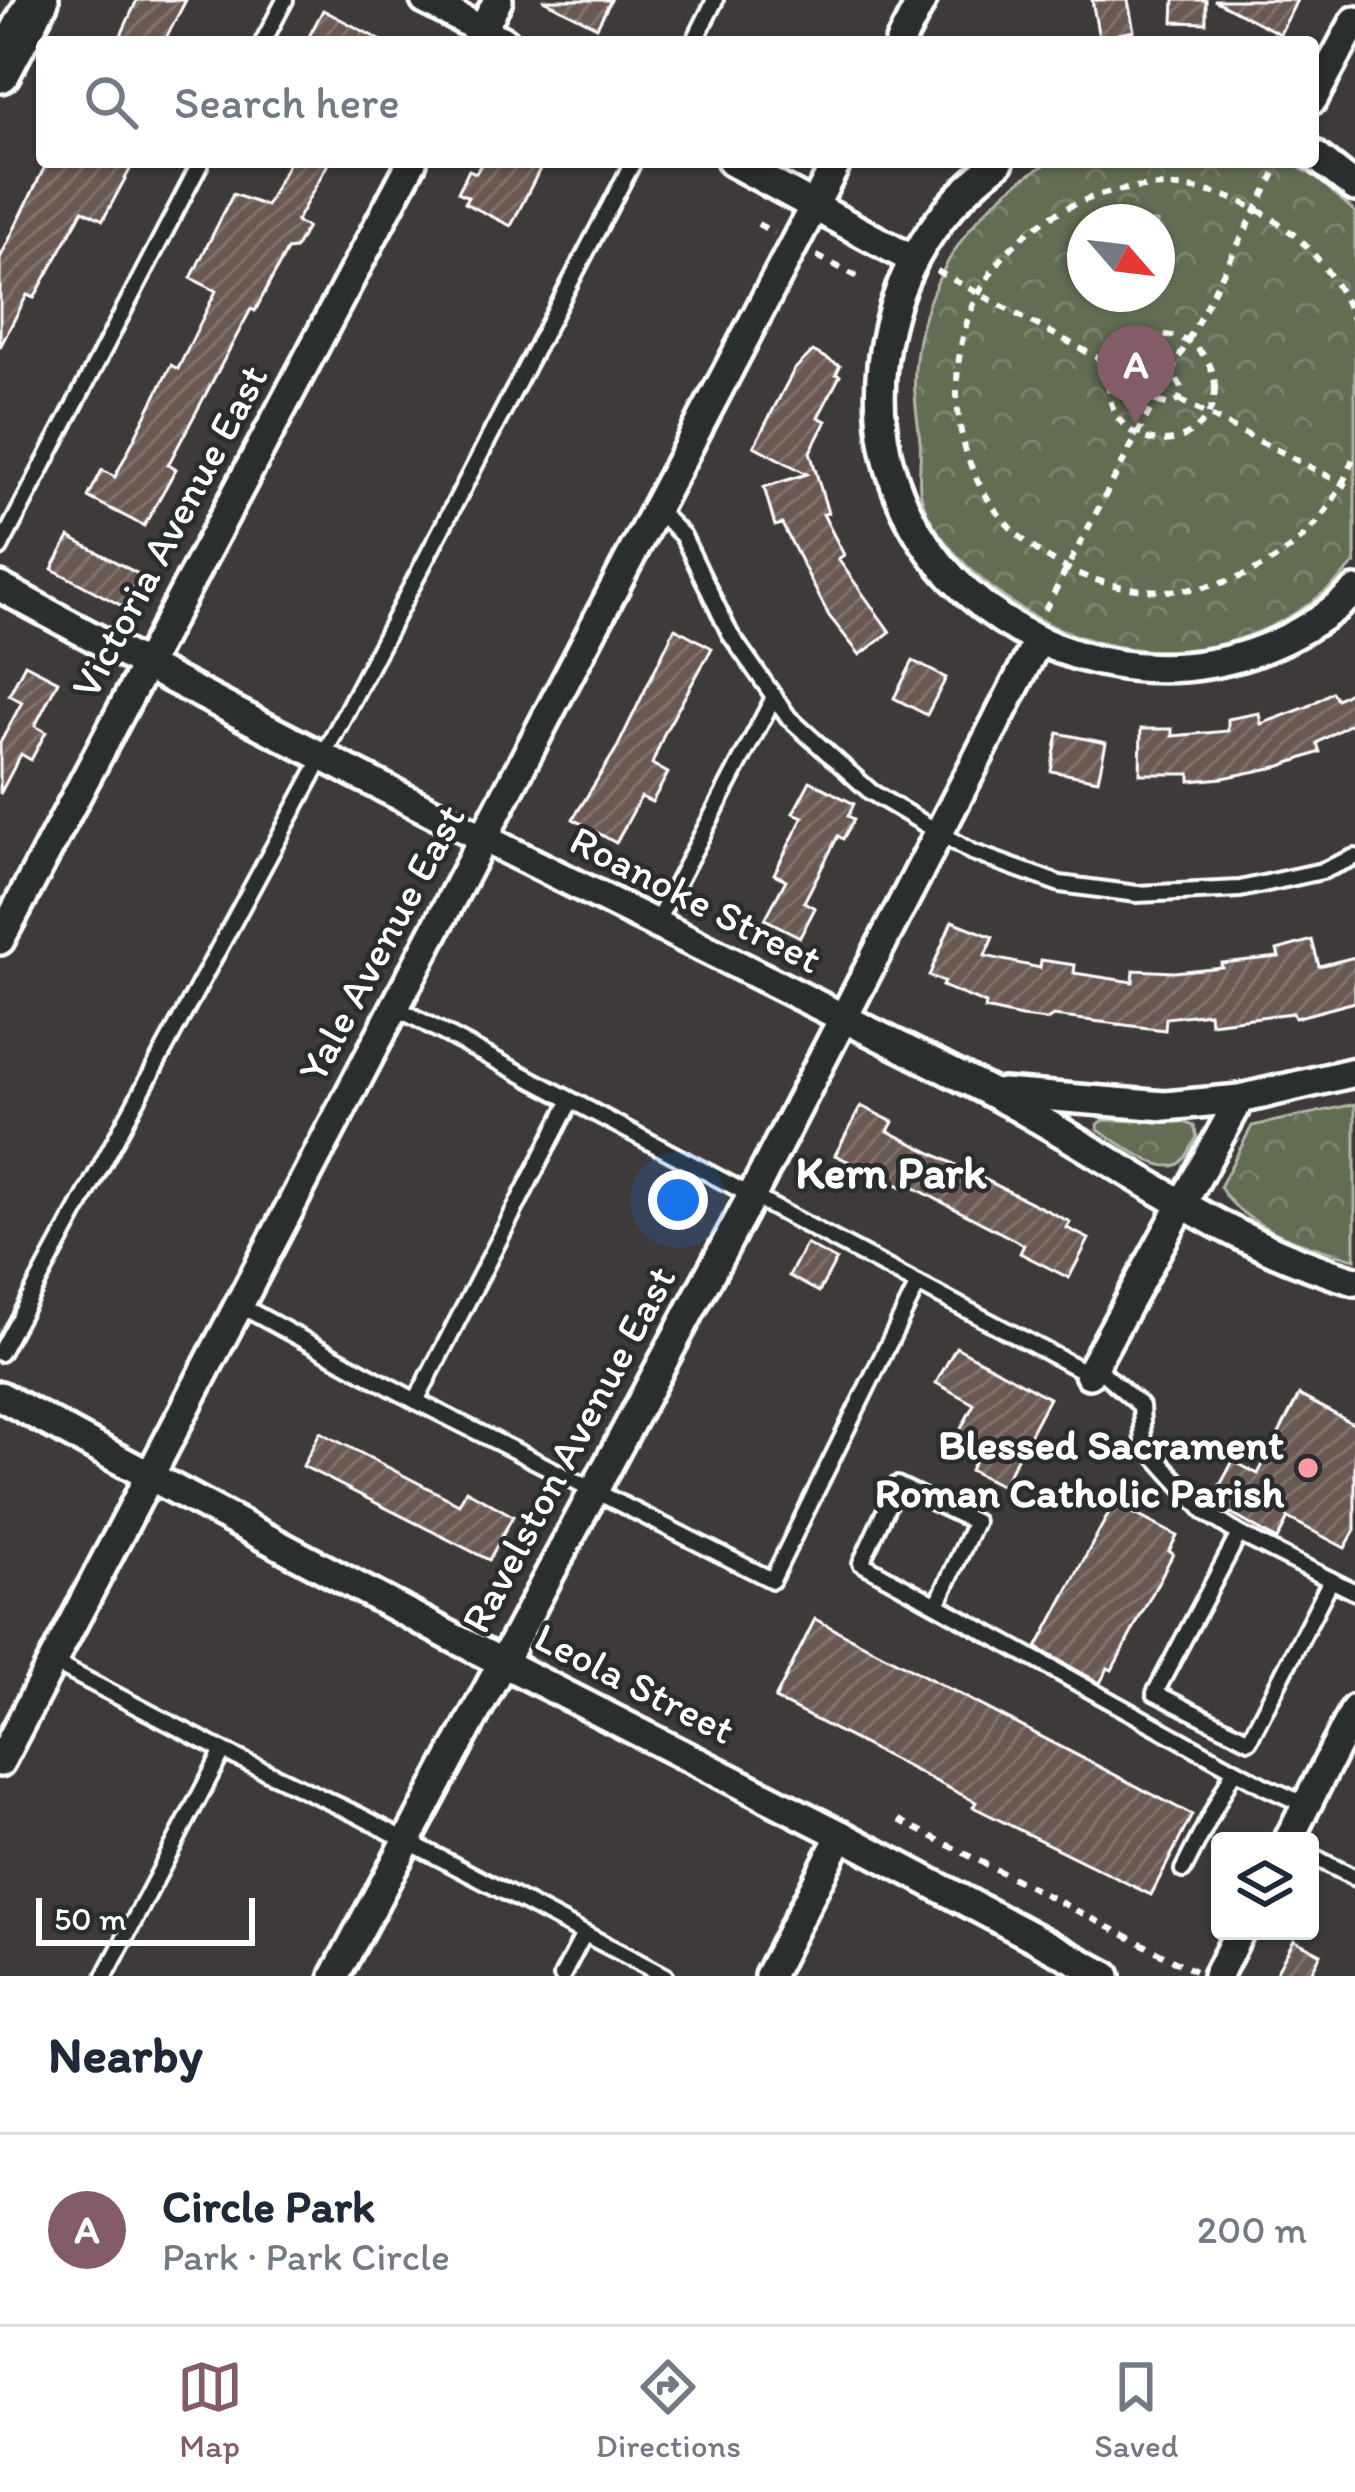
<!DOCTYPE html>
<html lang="en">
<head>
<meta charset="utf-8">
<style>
  :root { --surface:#fff; --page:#f2f2f3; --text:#1f2937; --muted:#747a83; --line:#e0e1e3; --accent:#845c67 }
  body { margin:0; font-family:Itim,sans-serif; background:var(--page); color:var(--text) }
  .controls { position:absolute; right:36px; bottom:36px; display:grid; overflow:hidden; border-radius:12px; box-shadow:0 3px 9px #0004 }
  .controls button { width:108px; height:108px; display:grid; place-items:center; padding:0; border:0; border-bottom:3px solid var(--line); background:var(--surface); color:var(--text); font:60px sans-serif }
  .compass { position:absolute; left:1067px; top:204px; width:108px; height:108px; border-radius:50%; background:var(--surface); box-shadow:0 3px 9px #0004; rotate:118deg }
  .scale { position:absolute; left:36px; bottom:30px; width:219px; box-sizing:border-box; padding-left:12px; border:6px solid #fff; border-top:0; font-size:33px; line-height:42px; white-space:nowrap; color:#fff; -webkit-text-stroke:9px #2a2d2e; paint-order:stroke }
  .you { position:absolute; left:678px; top:1200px; width:42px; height:42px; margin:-30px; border:9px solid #fff; border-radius:50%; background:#1a73e8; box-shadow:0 0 0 18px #1a73e833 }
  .badge { display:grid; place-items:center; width:78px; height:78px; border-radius:50%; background:var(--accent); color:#fff; font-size:39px; font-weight:700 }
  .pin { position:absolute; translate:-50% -99px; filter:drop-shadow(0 3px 6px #0008) }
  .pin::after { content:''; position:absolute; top:63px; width:42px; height:36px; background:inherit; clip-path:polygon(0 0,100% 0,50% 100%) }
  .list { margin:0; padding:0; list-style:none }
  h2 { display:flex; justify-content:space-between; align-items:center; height:156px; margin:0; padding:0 48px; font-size:51px }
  h2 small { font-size:39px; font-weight:400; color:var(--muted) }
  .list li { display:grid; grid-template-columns:78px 1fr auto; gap:36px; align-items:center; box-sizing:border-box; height:192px; padding:0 48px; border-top:3px solid var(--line) }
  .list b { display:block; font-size:45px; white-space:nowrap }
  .list p { margin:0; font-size:39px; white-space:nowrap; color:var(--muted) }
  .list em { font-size:39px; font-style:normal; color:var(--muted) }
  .icon { flex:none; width:66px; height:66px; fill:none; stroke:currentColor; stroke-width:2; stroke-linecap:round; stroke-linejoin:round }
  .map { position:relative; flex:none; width:1355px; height:1976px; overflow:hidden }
  .search { position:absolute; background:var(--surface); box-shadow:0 3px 9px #0004; left:36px; right:36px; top:36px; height:132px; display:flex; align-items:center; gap:30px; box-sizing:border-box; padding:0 42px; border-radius:12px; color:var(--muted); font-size:45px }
  .sheet { height:348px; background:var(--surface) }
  nav { display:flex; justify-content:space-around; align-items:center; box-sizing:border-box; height:168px; border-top:3px solid var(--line); background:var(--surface); font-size:33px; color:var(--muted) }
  nav a { display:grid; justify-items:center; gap:6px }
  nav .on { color:var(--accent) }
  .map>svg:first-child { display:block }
  .park { fill:url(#park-crowns); stroke:#b1b6a9; stroke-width:3; fill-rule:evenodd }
  .building { fill:url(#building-hatch); stroke:#fff; stroke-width:3 }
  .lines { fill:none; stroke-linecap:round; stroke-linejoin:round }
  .lane-casing { stroke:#fff; stroke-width:22 }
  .street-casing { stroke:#fff; stroke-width:36 }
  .secondary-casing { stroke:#fff; stroke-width:48 }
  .path { stroke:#fff; stroke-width:6; stroke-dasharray:9 9; stroke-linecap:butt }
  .lane { stroke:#2a2d2e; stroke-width:14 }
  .street { stroke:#2a2d2e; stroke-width:27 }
  .secondary { stroke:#2a2d2e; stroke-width:39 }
  .poi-dot { fill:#ff9aa2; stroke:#2a2d2e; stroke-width:4.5 }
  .labels { text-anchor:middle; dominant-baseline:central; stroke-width:9; stroke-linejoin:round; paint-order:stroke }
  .street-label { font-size:42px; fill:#fff; stroke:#2a2d2e }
  .poi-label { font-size:42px; font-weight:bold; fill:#fff; stroke:#2a2d2e; text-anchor:end }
  .neighbourhood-label { font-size:45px; font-weight:bold; fill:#fff; stroke:#2a2d2e }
</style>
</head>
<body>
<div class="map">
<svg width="1355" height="1976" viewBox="0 0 1355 1976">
  <defs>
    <pattern id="park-crowns" width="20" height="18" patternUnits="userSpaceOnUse" patternTransform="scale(3)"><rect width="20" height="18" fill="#636d53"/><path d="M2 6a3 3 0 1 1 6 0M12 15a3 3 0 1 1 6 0" fill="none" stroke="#7a836d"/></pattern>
    <pattern id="building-hatch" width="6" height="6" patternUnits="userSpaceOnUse" patternTransform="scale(3)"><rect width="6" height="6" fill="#6a5953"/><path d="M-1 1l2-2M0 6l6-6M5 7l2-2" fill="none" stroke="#80726d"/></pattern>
  </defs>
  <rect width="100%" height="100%" fill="#3d3a39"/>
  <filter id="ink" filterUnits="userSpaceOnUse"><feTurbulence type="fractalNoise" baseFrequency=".00833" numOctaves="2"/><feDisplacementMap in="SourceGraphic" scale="24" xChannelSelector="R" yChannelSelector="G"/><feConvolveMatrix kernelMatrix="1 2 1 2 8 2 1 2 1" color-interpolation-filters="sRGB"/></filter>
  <g filter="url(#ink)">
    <g class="park">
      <path d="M1050,162H1289L1317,178L1355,212V563C1252,677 1091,678 979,577C957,558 928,525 921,496C917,479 922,458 920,441C917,413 912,387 916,359C925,276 977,201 1050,162ZM1085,222H1157V294H1085Z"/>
      <path d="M1355,1104V1259C1310,1247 1244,1229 1220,1187L1252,1126Z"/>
      <path d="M1104,1120L1184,1122L1194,1126L1197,1137C1192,1145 1188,1157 1180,1163C1162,1177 1116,1140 1098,1130V1124Z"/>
    </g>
    <g class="building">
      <polygon points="137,0 186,0 164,42 118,42"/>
      <polygon points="543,0 611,0 597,27"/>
      <polygon points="1092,0 1128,0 1134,31 1099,38"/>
      <polygon points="1174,0 1206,0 1206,23 1173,22"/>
      <polygon points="1214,0 1297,0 1280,34"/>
      <polygon points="323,10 384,42 306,42"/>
      <polygon points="47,162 134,162 103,220 83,210 34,298 27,295 0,347 0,258"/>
      <polygon points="289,162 329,162 296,222 307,227 295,249 287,250 255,311 251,309 168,465 176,469 144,526 88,497 102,470 115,477 171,365 178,369 216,291 191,278 233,194 266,206"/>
      <polygon points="482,162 526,162 540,169 511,226 465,203 468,197 458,192 469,170 476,173"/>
      <polygon points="813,351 840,366 836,374 840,376 818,417 826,421 810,452 828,513 823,514 844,555 838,559 890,632 860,655 829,616 782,524 775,526 764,487 807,474 754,446 794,370"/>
      <polygon points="69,537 140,575 124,607 52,569"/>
      <polygon points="675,628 712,648 665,732 652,764 668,773 652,802 641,797 616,843 573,819 618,746"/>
      <polygon points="913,661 946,678 927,715 894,698"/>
      <polygon points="25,664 58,681 35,726 46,732 31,760 21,754 0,794 0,743 22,702 9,695"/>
      <polygon points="1355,689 1355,721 1317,743 1320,752 1281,766 1223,778 1190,781 1190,774 1140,774 1141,729 1172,729 1172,736 1228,731 1228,719 1259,713 1261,724 1307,707 1332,692 1337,699"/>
      <polygon points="1058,733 1106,743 1098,780 1051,771"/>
      <polygon points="810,781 854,804 848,816 854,819 843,839 838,836 804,902 815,908 800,937 765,919 786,880 774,874 803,817 793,813"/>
      <polygon points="952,921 993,937 985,956 1040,968 1041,960 1075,965 1074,973 1133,982 1134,970 1174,972 1222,967 1221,963 1279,957 1277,950 1312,940 1319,966 1355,957 1355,1002 1295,1018 1293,1013 1210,1023 1209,1013 1166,1018 1165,1030 1053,1016 1047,1020 1021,1017 985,1009 986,1004 942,986 944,982 929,976"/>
      <polygon points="861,1106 893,1122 888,1131 1070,1222 1067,1228 1089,1239 1069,1278 1020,1253 1024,1245 911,1186 909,1190 835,1155"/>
      <polygon points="806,1244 836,1260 819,1292 789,1276"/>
      <polygon points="956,1347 1049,1398 1002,1486 970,1470 977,1456 953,1444 974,1404 936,1383"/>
      <polygon points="1299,1395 1355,1425 1355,1530 1345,1548 1288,1518 1277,1540 1211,1502 1233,1461 1258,1474"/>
      <polygon points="320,1432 459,1504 466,1490 513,1516 489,1560 303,1466"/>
      <polygon points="1114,1503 1177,1536 1169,1551 1173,1554 1112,1670 1108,1668 1100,1683 1037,1648"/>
      <polygon points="815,1619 1192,1815 1151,1895 973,1807 976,1802 775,1699"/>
      <polygon points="1294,1940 1321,1954 1309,1976 1274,1976"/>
    </g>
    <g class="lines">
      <g class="lane-casing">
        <g id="lane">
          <polyline points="263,42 285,0"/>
          <polyline points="694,42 715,0"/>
          <polyline points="657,510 683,536 730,634 789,718 871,792 972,852 1060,884 1137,894 1240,889 1322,871 1355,857"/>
          <polyline points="0,548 201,162"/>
          <polyline points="655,925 773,699"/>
          <polyline points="918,1284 1089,1374"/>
          <polyline points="239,1305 416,1401 772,1580 918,1284 395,1007"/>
          <polyline points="0,1353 323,756 633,162"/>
          <polyline points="1094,1365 1141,1406 1143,1443 1205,1512 1239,1534 1331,1580 1249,1740 1155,1693 1239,1534"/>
          <polyline points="416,1401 570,1102"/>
          <polyline points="1331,1580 1355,1592"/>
          <polyline points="937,1605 975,1522 897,1485 861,1563 1264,1786 1306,1805"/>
          <polyline points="52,1662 223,1751 358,1815 665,1976"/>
          <polyline points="1310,1855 1355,1878"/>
          <polyline points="1183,1870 1234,1770"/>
          <polyline points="105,1976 223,1751"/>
          <polyline points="562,1976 584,1934"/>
        </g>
      </g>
      <g class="street-casing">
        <g id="street">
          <polyline points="425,0 505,42"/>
          <polyline points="476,42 498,0"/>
          <polyline points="900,42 922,0"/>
          <polyline points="1313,99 1355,21"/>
          <polyline points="1313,154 1355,187"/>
          <polyline points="732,162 913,260"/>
          <path d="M999,162C944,203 905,259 889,325C823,598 1149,778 1355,591"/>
          <path d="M0,587C324,764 657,922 986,1090C1110,1154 1219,1242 1355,1281"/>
          <polyline points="0,940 412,162"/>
          <polyline points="1003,1093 1165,1106 1240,1099 1355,1072"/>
          <polyline points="1089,1374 1240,1099"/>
          <polyline points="0,1396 452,1637 841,1835 1106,1976"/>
          <polyline points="0,1762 837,162"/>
          <polyline points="1288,1841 1355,1709"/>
          <polyline points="335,1976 751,1197 1038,641"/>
          <polyline points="769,1976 841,1835"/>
          <polyline points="1217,1976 1240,1931"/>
        </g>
      </g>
      <g class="secondary-casing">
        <polyline id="secondary" points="0,72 38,0"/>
      </g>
      <g class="path">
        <polyline points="758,224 774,233"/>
        <polyline points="817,256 862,279"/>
        <polyline points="937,271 1150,386"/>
        <path d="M1355,324C1273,106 953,160 957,394C962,620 1286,667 1355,452"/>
        <circle cx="1162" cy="388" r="53"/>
        <polyline points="1171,373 1281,162"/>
        <polyline points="1179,400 1355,490"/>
        <polyline points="1045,610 1155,401 1150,392 1152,381 1165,373 1175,376 1183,390 1179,400 1170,405 1155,401"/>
        <polyline points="899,1820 1195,1971"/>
      </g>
      <use href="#lane" class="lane"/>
      <use href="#street" class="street"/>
      <use href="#secondary" class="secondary"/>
    </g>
  </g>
  <circle class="poi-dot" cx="1308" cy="1468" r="12"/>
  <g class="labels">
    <g class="street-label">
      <text transform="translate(169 531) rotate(-62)">Victoria Avenue East</text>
      <text transform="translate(696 899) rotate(27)">Roanoke Street</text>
      <text transform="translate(381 943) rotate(-62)">Yale Avenue East</text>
      <text transform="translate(568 1449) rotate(-62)">Ravelston Avenue East</text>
      <text transform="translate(635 1683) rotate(27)">Leola Street</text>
    </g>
    <g class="poi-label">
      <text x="1284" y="1444">Blessed Sacrament<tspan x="1284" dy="48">Roman Catholic Parish</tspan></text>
    </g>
    <g class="neighbourhood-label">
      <text x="891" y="1172">Kern Park</text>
    </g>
  </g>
</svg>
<div class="controls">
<button><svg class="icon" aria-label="layers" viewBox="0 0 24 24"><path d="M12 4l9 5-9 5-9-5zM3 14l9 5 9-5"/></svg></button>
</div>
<svg class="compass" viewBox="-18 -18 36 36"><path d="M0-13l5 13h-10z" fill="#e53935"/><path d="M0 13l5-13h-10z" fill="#747a83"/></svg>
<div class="scale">50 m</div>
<div class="you"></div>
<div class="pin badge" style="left:1136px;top:424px">A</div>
<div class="search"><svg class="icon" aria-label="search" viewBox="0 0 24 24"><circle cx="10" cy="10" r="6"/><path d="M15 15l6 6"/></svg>Search here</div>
</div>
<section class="sheet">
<h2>Nearby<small></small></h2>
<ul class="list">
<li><span class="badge">A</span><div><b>Circle Park</b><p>Park · Park Circle</p></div><em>200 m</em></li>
</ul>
</section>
<nav>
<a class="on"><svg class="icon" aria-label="map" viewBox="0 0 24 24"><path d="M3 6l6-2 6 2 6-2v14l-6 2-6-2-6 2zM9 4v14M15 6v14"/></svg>Map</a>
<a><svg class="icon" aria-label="directions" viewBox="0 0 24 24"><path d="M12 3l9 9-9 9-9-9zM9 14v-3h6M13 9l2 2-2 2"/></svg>Directions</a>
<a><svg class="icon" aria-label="saved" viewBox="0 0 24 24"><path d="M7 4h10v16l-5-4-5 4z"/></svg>Saved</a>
</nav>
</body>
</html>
